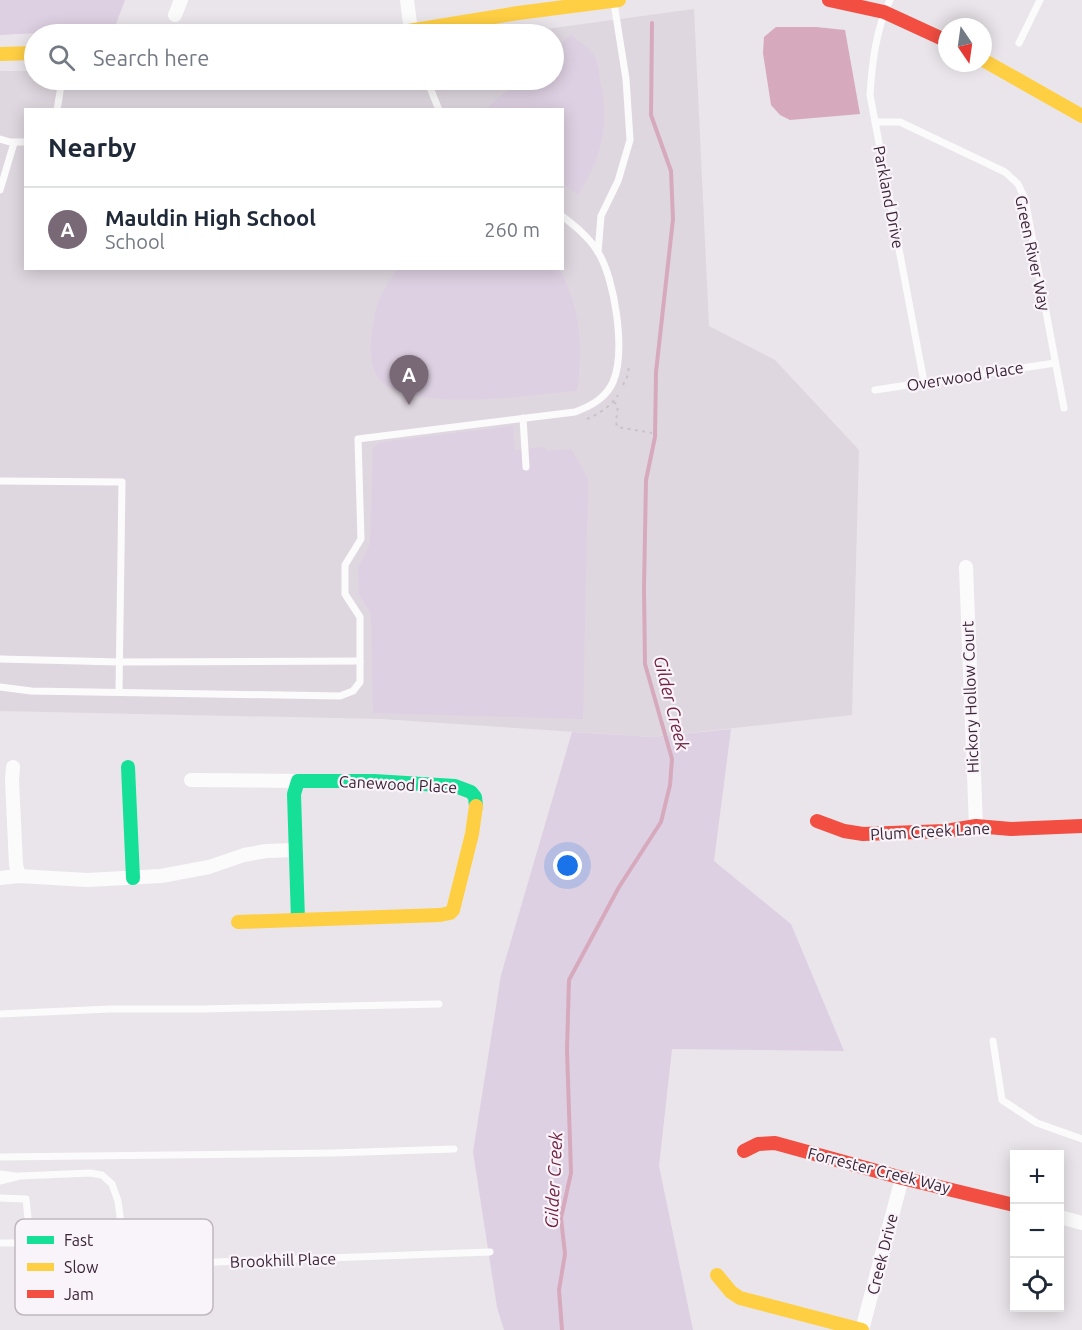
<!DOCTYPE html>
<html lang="en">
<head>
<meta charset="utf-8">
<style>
  :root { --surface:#fff; --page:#f6f6f7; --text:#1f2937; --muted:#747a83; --line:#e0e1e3; --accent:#796876 }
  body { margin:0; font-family:Ubuntu,sans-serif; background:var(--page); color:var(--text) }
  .controls { position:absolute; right:18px; bottom:18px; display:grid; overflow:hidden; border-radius:0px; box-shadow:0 3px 15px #0003 }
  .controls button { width:54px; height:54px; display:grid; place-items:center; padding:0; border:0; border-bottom:2px solid var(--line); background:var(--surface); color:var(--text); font:30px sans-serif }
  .compass { position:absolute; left:938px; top:18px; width:54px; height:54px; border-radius:50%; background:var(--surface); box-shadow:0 3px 15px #0003; rotate:167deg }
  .you { position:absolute; left:568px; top:866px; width:21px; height:21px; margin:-15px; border:4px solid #fff; border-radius:50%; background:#1a73e8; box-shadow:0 0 0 9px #1a73e833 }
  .badge { display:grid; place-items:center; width:39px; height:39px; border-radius:50%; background:var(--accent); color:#fff; font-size:20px; font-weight:700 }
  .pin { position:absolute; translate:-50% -50px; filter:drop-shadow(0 2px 3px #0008) }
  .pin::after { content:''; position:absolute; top:32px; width:21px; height:18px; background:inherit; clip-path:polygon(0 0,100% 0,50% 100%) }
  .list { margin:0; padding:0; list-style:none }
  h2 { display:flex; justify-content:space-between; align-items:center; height:78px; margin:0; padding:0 24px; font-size:26px }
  h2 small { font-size:20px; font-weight:400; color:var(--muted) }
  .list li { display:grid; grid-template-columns:39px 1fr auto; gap:18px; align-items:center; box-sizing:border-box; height:84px; padding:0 24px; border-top:2px solid var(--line) }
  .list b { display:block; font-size:22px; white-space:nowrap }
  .list p { margin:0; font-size:20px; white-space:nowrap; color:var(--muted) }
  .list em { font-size:20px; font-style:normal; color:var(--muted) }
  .icon { flex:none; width:33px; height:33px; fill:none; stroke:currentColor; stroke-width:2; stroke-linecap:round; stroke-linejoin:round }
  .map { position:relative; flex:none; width:1082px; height:1330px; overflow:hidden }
  .search { position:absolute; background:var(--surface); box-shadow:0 3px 15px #0003; left:24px; top:24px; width:540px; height:66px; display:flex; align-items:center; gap:15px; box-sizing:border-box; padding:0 21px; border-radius:33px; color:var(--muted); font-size:22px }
  .panel { position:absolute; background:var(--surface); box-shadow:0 3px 15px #0003; left:24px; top:108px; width:540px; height:162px; border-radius:0px }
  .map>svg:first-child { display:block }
  .built { fill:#dfd7df; fill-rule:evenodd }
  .green { fill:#ddd0e2 }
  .water { fill:#d6aabc }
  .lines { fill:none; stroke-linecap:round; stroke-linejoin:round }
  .stream { stroke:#d6aabc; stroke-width:4 }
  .path { stroke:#cac2c8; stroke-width:2; stroke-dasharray:3 4.5; stroke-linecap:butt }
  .lane { stroke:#fcfbfc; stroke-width:7 }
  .street { stroke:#fcfbfc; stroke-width:14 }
  .fast { stroke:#16e098; stroke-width:14 }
  .slow { stroke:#ffcf43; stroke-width:14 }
  .jam { stroke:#f24e42; stroke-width:14 }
  .labels { text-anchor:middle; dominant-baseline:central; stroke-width:4.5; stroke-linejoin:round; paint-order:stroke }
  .street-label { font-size:16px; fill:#3c2438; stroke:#f8f4f9 }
  .water-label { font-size:18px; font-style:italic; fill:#742342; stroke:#f8f4f9 }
  .key { fill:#f8f4f9; stroke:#c0b6bf; stroke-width:1.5 }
  .key-label { font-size:16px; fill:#3c2438 }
</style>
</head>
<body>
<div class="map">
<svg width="1082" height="1330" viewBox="0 0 1082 1330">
  <rect width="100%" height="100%" fill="#eae5ea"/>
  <path class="built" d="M694,9L709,326L775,360L859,450L852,715L652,737L381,719L0,711V71H34V80H554V34H509ZM26,110H562V268H26Z"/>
  <g class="green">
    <polygon points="0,0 125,0 114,29 0,35"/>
    <path d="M571,35C578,41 591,49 595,57C598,63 599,73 600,80C610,125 602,157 578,195L563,184L562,110L485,109L520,80H554V50Z"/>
    <path d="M397,269H559C581,307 583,348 577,391C529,395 423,412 383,383C363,368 372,321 379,300C383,289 392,279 397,269Z"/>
    <polygon points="513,426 515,450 545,447 546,451 571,449 583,469 588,480 583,719 373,713 371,614 359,594 358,568 370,543 373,447 382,442"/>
    <polygon points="731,729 714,861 791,924 844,1051 672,1049 659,1166 693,1330 504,1330 497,1307 473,1152 501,975 572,732 652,737"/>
  </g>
  <polygon class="water" points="776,27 816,27 845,30 860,114 790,120 780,115 771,105 763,53 764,37"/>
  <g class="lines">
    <polyline class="stream" points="562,1330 559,1290 565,1254 561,1218 571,1173 567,1050 569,980 619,887 661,822 670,785 672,759 645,664 644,589 646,480 655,437 656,372 673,219 671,171 651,115 652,23"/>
    <g class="path">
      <polyline points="158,34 165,22"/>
      <polyline points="623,385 628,375 629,365"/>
      <polyline points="614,402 618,406 616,421 617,427 652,433"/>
      <path d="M587,419C599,414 611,406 618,395"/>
    </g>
    <g class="lane">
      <path d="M890,0C876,29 872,63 870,95L924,382"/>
      <polyline points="1019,43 1040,0"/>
      <polyline points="427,80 439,110"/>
      <polyline points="57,110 62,80"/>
      <polyline points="875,122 900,122 1005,172 1018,184 1025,199 1064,408"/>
      <polyline points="0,139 10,142 26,142"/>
      <polyline points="0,190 14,143"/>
      <polyline points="598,252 601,216 618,181 630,140 626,79 614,3"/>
      <polyline points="875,390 1055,363"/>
      <polyline points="523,418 526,467"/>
      <polyline points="0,481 122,482 119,692"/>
      <polyline points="0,659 119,662 360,661"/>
      <path d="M0,687L31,691L340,696L353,691L360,682V617L345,594V565L361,539L358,439L575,412C591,406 606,398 613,382C626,352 615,279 598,252C589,237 576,227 562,216"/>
      <polyline points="0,1014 110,1009 202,1009 439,1004"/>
      <polyline points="993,1041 1002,1100 1037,1123 1082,1139"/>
      <polyline points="0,1157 332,1153 454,1149"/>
      <polyline points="0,1174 15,1176"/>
      <polyline points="0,1181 20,1176 90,1173 102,1175 112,1184 118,1201 124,1247 131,1262 137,1265 490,1252"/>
      <polyline points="0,1198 26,1199 30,1237 23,1243 0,1243"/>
    </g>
    <g class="street">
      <polyline points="407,0 411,31"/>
      <polyline points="175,15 181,0"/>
      <polyline points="966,567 976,826"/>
      <polyline points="13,767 12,780 16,865 19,876"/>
      <polyline points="191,780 298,781"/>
      <polyline points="0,878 19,876 87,880 161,876 209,867 244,855 266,851 295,850"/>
      <polyline points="1060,1217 1082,1223"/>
      <polyline points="862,1330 902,1178"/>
    </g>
    <g class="fast">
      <polyline points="128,767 133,878"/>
      <polyline points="298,920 294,794 298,781 374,781 455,786 471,792 475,797 476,806"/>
    </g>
    <g class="slow">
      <polyline points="390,34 518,13 619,0"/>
      <polyline points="0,54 34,53"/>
      <polyline points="983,60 1082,116"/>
      <polyline points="238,922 440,915 450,913 453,910 472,834 476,806"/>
      <polyline points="717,1275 731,1292 740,1298 862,1330"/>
    </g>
    <g class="jam">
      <polyline points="829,0 884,12 947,41"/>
      <polyline points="817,821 844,831 863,834 946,831 976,826 1011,829 1082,826"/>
      <polyline points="744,1151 758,1144 775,1143 902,1178 1014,1205"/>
    </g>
  </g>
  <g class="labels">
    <g class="street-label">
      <text transform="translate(889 197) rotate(79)">Parkland Drive</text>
      <text transform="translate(1033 253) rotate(78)">Green River Way</text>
      <text transform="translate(965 376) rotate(-9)">Overwood Place</text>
      <text transform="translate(970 697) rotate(-92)">Hickory Hollow Court</text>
      <text transform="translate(398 784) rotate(3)">Canewood Place</text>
      <text transform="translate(930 831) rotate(-3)">Plum Creek Lane</text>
      <text transform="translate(879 1170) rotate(14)">Forrester Creek Way</text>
      <text transform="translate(882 1254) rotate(-76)">Creek Drive</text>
      <text transform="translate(283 1260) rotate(-2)">Brookhill Place</text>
    </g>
    <g class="water-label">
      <text transform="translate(672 703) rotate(76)">Gilder Creek</text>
      <text transform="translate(553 1180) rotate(-87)">Gilder Creek</text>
    </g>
  </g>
  <rect x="15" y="1219" width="198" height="96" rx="9" class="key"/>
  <rect x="27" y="1236" width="27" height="8" fill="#16e098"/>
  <rect x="27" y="1263" width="27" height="8" fill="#ffcf43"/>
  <rect x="27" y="1290" width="27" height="8" fill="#f24e42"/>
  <g class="key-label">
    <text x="64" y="1246">Fast</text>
    <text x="64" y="1273">Slow</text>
    <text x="64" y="1300">Jam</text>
  </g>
</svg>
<div class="controls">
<button>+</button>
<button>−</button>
<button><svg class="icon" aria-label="locate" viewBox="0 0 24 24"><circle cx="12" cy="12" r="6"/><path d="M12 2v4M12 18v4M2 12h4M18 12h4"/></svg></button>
</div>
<svg class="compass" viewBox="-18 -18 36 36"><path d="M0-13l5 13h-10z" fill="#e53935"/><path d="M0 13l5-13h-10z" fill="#747a83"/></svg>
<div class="you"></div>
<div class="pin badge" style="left:409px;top:405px">A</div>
<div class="search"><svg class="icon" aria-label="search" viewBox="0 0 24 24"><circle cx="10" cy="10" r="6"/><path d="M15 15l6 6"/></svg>Search here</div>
<section class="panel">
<h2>Nearby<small></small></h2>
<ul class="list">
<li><span class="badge">A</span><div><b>Mauldin High School</b><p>School</p></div><em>260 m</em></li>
</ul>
</section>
</div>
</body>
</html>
